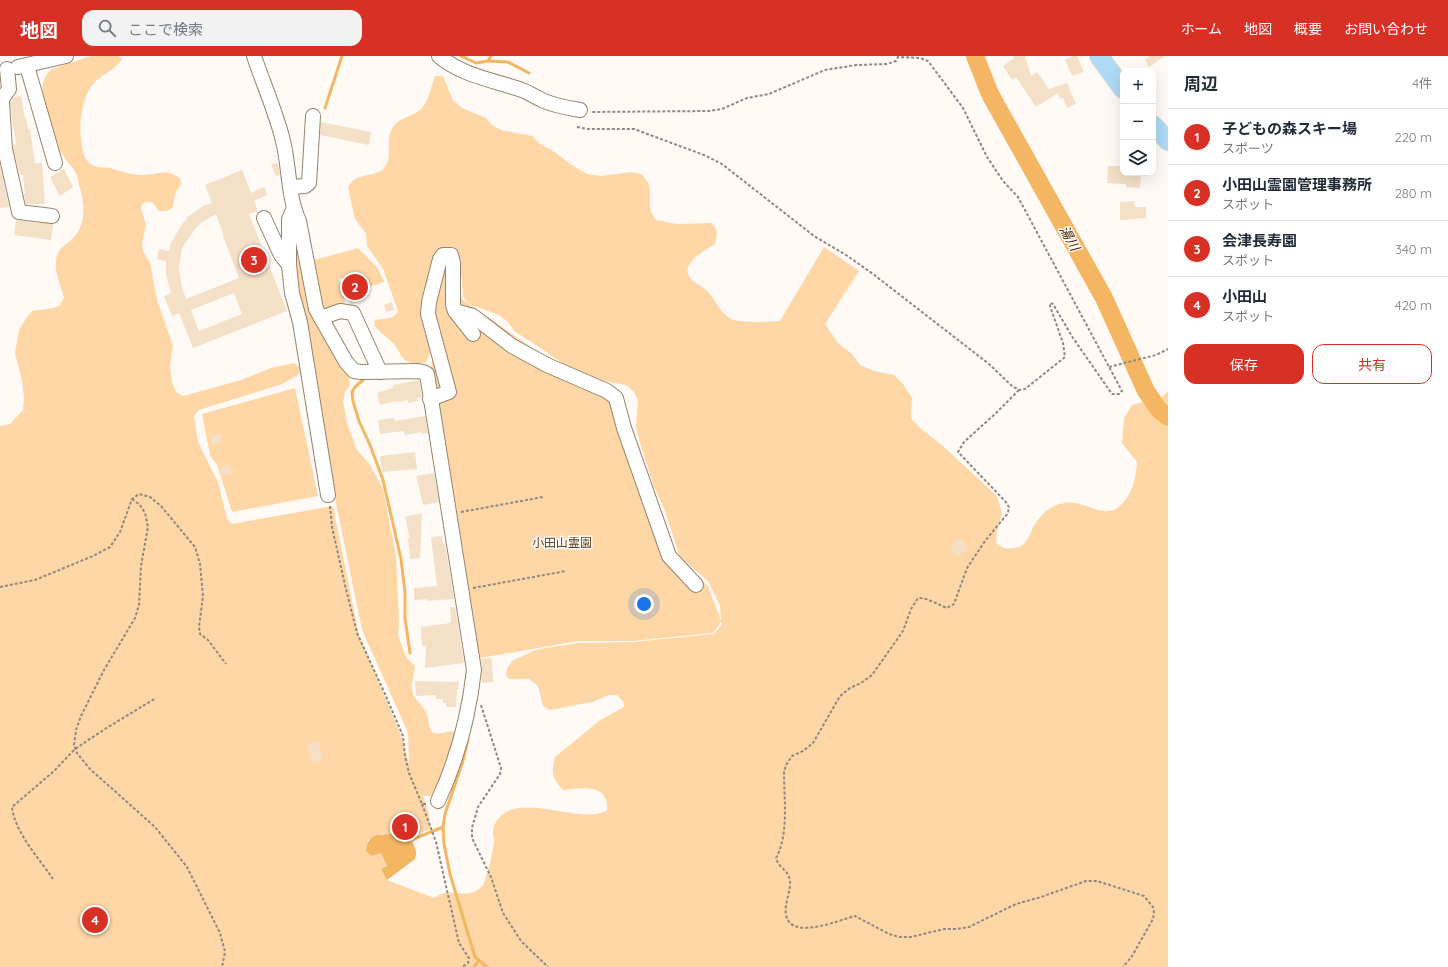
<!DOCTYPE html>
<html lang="ja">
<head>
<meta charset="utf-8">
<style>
  :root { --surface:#fff; --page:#f2f2f3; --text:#1f2937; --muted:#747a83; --line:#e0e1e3; --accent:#d93025 }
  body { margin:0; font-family:Quicksand,"Noto Sans JP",sans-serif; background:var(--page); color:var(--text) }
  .controls { position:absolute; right:12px; top:12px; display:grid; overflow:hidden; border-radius:8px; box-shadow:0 4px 16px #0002 }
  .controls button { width:36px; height:36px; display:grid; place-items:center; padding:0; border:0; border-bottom:1px solid var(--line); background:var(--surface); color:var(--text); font:20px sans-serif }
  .you { position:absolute; left:644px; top:548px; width:14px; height:14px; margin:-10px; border:3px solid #fff; border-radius:50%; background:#1a73e8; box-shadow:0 0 0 6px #1a73e833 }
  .badge { display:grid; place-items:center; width:26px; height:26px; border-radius:50%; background:var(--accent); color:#fff; font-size:13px; font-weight:700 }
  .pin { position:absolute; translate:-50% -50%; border:2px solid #fff; box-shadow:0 1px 4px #0006 }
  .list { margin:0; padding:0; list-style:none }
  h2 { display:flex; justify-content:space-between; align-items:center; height:52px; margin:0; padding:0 16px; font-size:17px }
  h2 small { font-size:13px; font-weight:400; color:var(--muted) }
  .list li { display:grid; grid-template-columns:26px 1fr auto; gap:12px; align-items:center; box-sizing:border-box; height:56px; padding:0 16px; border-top:1px solid var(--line) }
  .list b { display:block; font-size:15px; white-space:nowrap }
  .list p { margin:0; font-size:13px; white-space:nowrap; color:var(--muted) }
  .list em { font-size:13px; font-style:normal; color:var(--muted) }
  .actions { display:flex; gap:8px; padding:12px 16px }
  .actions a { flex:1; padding:9px 0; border:1px solid var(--accent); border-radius:12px; text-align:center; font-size:14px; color:var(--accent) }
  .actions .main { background:var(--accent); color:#fff }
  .icon { flex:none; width:22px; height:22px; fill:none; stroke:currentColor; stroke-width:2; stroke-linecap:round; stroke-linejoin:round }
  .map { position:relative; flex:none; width:1168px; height:911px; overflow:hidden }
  header { display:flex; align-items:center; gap:24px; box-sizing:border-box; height:56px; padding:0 20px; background:var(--accent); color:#fff }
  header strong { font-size:19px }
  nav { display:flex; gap:22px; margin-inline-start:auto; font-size:14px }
  .search { width:280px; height:36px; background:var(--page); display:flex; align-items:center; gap:10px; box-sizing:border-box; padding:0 14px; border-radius:12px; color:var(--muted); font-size:15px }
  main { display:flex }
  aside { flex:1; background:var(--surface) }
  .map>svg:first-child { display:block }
  .green { fill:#ffd7a6; fill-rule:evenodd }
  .water { fill:#f4b662 }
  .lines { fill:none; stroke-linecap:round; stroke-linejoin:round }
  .stream { stroke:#f4b662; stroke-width:3 }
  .river { stroke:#f4b662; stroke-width:18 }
  .building { fill:#f4e0c7; fill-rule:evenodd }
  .minor-casing { stroke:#96836c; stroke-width:16 }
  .major-casing { stroke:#d7d6d5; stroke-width:20 }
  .path { stroke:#8e8881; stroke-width:2; stroke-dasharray:3 2; stroke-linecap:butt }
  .minor { stroke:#fff; stroke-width:14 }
  .major { stroke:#addaf5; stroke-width:18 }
  .labels { text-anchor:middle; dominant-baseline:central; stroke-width:3; stroke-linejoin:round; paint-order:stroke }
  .park-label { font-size:12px; fill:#604623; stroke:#fffaf5 }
  .water-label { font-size:13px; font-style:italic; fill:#412803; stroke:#fffaf5 }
</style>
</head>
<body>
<header>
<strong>地図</strong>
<div class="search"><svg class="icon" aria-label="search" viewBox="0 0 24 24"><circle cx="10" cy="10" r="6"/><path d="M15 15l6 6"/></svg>ここで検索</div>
<nav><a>ホーム</a><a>地図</a><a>概要</a><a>お問い合わせ</a></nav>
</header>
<main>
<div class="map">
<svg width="1168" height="911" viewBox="0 0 1168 911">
  <rect width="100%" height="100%" fill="#fffaf5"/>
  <g class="green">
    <path d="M91,0H119L122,3C114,16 96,20 89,34C82,48 79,66 81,82C82,93 84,109 98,111C102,112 106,111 110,112C120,115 129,118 139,119C149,120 162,115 170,117C173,118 177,120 180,122L181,128L175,138L173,151L167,155H159L152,146H146L142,148L141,152L146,169L142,188L143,195L150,207L157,244L173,290L170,310L172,326L176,336L183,340L241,324L271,312L294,307L301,312L298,319L282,328L199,354L194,360L198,386L218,426L227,463L232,468L333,450L359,579L402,682L409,708L408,679L406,672L362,574L320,369L297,243L292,197L297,196L300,199L349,321L350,329L345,336L343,346L348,370L357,394L370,409L383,433L396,500L399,566L398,579L406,601L415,610C415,617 411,627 412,632C412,642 422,648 426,656C430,663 427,671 433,677C441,679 448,674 455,676L457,680L439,734L432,740H423L429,758L430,773L410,782L400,779L382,778L373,781L368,784L366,795L370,800L381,797L387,810L381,813L387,824L434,842C438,840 442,837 445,837C455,836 467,840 476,835C477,834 482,831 483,829C486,825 494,792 494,785C494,782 493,779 493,776C493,766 502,757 511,754C535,744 589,768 607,754C609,727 582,732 563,734C552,723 551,716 555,701L599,665L624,651L623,645L617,639H609L592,646L550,654L543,650L538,630L529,623H509L506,619L507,613L512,605L533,595L545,592L578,587L633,586L714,578L722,568L721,566L713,577L633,585H578L480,602L431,316L433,296L427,280L430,298L426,306C419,308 412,309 405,304C401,301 398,293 394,288C388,281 379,277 374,269L375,264C384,262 394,264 398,255L383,213L367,190L366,178L355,163L348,131C357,115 372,123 383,113C394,102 385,88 391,75C397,60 413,62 422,52C429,44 431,30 435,20H443L453,44L462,52L486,62L492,69L501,74L532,80L540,88L555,96L570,108L587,118L601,120L631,116L641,118C656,132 647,140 651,155C652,158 654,161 656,164L677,168L711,167C719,173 717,180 715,188C704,195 677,209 692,224C697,229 705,231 709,237C716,245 721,258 731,263C741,267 769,266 780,265L824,191L859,215L825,268L838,287L852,298L860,309L874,315L894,319L903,328L912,342L911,362L920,372L943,390L997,440L1002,457L997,474L996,487C999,488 1001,491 1004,492C1006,493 1010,492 1013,492C1029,492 1029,475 1037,465C1041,460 1045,455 1051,452C1054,450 1061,447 1065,447C1087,443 1107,470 1126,443C1134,432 1136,419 1137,406L1122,387L1124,362L1132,349L1162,341L1168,335V911H0V370L10,368L23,354L24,342L22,325L15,297L19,274L27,261L32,255L53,252L59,250L64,242C61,229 54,217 56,204C58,191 64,191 72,183C87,169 85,147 79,129C78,125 78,121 76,117C72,110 66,105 62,98C57,90 55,80 53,72C46,54 34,27 52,13ZM457,199L462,224L463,241L469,248L499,259L508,266L514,275L542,293L565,309L603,325L626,329L634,336L638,344L636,370L639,384L654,431L664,452L680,501L708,525L720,550L721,565L708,530L678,503L606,330L555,308L462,243Z"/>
    <polygon points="358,192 378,212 384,226 366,232 361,217 339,223 344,239 345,249 324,253 314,204"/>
    <polygon points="295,332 318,440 232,456 217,409 210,399 202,358"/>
  </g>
  <path class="water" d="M391,778L401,779L410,782C414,788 418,796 415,803L387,824L381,813L387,810L381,797L371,800L366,795C368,778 376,779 391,778Z"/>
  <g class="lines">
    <g class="stream">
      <polyline points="461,0 476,7 488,5 491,0"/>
      <polyline points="488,5 508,6 529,17"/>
      <polyline points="325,52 342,0"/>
      <polyline points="363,324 355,331 352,336 353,345 359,365 370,389 383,424 401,503 405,536 405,562 410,597"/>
      <polyline points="468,683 463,705 445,758 443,771 444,788 450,818 475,901 487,911"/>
      <polyline points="411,784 443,771"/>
      <polyline points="474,911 479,904"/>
    </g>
    <polyline class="river" points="975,0 990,38 1104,242 1146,335 1159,354 1168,361"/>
  </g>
  <g class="building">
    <polygon points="1013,0 1025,0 1031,20 1037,16 1049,33 1067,27 1076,48 1067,52 1063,42 1060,43 1058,37 1036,51 1016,21 1012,24 1003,10 1014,2"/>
    <polygon points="1073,0 1077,0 1084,16 1072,20 1065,4"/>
    <polygon points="1150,0 1165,0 1149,11 1145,4"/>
    <polygon points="21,40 25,62 26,62 28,73 30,73 35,108 42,106 45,148 26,148 24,138 25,138 23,119 20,119 13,92 13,89 16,88 14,73 13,73 10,47 14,41"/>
    <polygon points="321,66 371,76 369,89 320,79"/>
    <polygon points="278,106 280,119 276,120 271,109"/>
    <polygon points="0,110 9,151 0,152"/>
    <polygon points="1108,110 1123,110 1123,117 1141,117 1140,132 1126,131 1126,128 1107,127"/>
    <polygon points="64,113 73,131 60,140 50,121"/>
    <path d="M242,114L251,137L264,131L267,139L254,145L258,155L249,158L287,255L193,292L179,257L172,260L164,240L171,237L166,219V205L157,203L159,193L169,195L171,187L182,168L187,163L186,162L203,150L212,147L205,129ZM216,158L224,180H223L239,222L186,243L182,231L179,212L182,192L195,173L201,167ZM234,237L242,258L199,275L191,254Z"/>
    <polygon points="1134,145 1135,151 1146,151 1146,162 1120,164 1120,146"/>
    <polygon points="16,164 53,168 51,184 14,179"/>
    <polygon points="357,219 365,244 351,248 348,240 351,239 346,222"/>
    <polygon points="392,246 394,254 386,256 384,249"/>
    <polygon points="419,324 422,341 417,342 418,345 408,347 408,344 396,346 396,345 380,349 377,337 393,332 393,329"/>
    <polygon points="425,360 428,377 422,378 422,376 405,379 404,375 380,378 378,364 394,362 395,365"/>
    <polygon points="220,377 222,386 212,389 210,380"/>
    <polygon points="415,396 417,413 382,416 380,400"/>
    <polygon points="229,408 231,416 221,419 219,412"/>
    <polygon points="434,417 439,446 423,449 416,420"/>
    <polygon points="422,457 420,502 410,503 408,483 410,483 405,461"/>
    <polygon points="442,480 443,488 445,488 454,543 427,545 427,543 414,544 414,532 437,530 431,481"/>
    <polygon points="959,482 968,491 959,500 950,491"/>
    <polygon points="450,551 455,551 464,607 425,612 426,590 422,590 421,571 451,567"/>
    <polygon points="492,602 493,626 482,627 482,613 481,603"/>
    <polygon points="415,625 459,626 458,634 457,634 456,651 446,651 446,647 443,647 443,643 436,643 436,639 416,640"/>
    <polygon points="318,686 323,704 314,706 314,704 312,705 307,689"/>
  </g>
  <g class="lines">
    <g class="minor-casing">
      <g id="minor">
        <path d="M254,0C263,27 275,54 282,81C290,109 287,139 299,165L316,253L346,306L354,315L361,316L418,315L423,316L427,318L474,614C469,659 457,704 438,745"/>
        <path d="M439,0C463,20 493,24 522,34C530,37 537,42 544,45C556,50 568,52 580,54"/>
        <polyline points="27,10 55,107"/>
        <polyline points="18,11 66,0"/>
        <polyline points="7,13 9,33 2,43 2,47 5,93 19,156 52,160"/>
        <polyline points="290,131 305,130 309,127 313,60"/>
        <polyline points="294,152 289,163 289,209 292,237 300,266 328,439"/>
        <polyline points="264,162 281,199 289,209"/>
        <polyline points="455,255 473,278"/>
        <polyline points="321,262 340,255 353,257 380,316"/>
        <polyline points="430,343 449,336 428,258 429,246 440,203 443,199 451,199 453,207 453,249 455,255 473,260 512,290 547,309 607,335 616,342 624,372 669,500 696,529"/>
      </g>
    </g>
    <g class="major-casing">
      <g id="major">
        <polyline points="1099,0 1123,33"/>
        <polyline points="1153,69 1168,85"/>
      </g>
    </g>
    <g class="path">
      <polyline points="577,71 587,73 634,73 704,99 722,108 814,180 846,199 873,218 989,308 1012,330 1019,334 1025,333 1065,301 1063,287 1050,250 1050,247 1053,248 1073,282 1112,338 1119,338 1122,335 1018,141 1003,125 987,101 963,52 928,5 920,2 898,1 896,5 887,8 856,9 825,14 769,38 747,42 722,53 709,55 590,56"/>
      <polyline points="1109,311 1156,299 1168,293"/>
      <path d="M1019,334L995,358L964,386L958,396L1005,445L1009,451L1008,457L985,485L967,512L954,548L947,552C937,548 928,542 918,542L911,553L903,575L872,619L861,627L850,632L840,640L813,687L803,695L792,700L786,709L784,716C784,742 789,779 776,802C779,813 789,814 790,825C791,836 784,847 786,859C791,885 839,864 855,860L889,878L899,881H911L944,873H956L969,871L1016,848L1041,841L1086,825H1097L1144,840L1153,851L1154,856L1153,863L1132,900L1123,911"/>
      <polyline points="132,443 140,449 145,457 148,471 141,510 139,549 135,562 104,614 81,660 76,674 74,689 77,697 90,713 155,771 187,811 220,877 225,896 222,911"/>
      <polyline points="330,450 332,471 345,529 357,577 385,638 403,680 405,700 409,717 422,748 426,748"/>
      <polyline points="461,456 543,441"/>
      <polyline points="0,531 35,524 93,500 110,491 120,476 132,443 139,438 150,441 161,450 195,491 200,508 203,540 199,571 200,578 208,584 226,608"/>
      <polyline points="473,532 566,515"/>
      <polyline points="481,649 501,712 500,718 478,751 472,772 472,782 491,821 503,857 521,885 548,911"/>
      <polyline points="422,748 436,786 459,887 469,902 468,907 462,911"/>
      <path d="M53,823C39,802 15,777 12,751L54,715L75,693L105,673L156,642"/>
    </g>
    <use href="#minor" class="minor"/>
    <use href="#major" class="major"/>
  </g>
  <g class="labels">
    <g class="park-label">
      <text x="562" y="486">小田山霊園</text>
    </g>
    <g class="water-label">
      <text transform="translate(1070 182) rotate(61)">湯川</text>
    </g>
  </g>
</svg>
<div class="controls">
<button>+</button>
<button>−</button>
<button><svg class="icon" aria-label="layers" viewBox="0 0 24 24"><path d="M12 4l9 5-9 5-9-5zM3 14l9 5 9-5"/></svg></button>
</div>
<div class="you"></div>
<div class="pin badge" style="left:405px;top:771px">1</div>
<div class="pin badge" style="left:355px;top:231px">2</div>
<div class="pin badge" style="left:254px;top:204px">3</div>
<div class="pin badge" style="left:95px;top:864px">4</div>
</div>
<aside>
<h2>周辺<small>4件</small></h2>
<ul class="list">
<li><span class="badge">1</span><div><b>子どもの森スキー場</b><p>スポーツ</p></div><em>220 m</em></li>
<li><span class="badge">2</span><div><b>小田山霊園管理事務所</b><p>スポット</p></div><em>280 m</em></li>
<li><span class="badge">3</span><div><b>会津長寿園</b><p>スポット</p></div><em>340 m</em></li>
<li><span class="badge">4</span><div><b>小田山</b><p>スポット</p></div><em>420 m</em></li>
</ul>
<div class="actions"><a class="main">保存</a><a>共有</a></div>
</aside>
</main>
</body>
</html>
